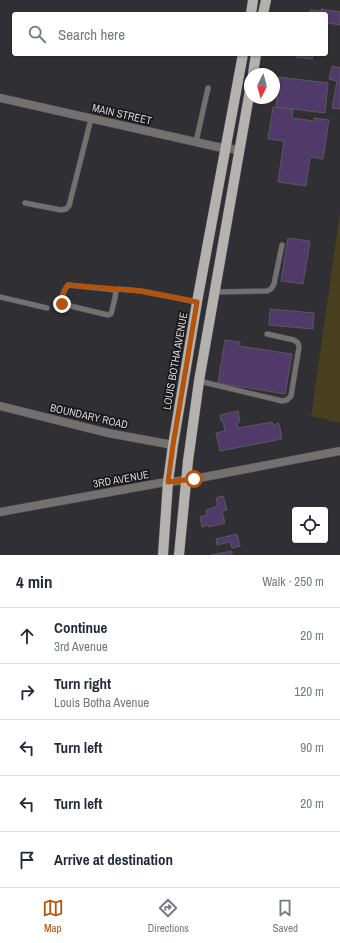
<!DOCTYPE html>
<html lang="en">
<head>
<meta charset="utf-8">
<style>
  :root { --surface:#fff; --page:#f2f2f3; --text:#1f2937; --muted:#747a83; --line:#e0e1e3; --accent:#b45309 }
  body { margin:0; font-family:"Archivo Narrow",sans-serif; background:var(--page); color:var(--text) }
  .controls { position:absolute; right:12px; bottom:12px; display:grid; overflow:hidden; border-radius:4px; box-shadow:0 1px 3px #0004 }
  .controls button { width:36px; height:36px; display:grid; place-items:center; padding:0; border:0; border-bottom:1px solid var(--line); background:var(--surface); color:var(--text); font:20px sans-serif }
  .compass { position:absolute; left:244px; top:68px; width:36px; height:36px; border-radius:50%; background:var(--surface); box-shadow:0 1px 3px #0004; rotate:186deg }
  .stop { position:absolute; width:12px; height:12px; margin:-9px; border:3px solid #b45309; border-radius:50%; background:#fff }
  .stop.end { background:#b45309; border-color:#fff; box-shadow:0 1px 4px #0008 }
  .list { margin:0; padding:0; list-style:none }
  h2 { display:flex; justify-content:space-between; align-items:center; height:52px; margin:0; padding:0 16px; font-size:17px }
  h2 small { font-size:13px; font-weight:400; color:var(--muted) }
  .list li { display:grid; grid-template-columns:26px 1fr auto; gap:12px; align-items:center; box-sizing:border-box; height:56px; padding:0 16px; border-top:1px solid var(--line) }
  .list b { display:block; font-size:15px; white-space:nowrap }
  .list p { margin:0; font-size:13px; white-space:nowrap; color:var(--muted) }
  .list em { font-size:13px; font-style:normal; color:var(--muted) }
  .icon { flex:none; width:22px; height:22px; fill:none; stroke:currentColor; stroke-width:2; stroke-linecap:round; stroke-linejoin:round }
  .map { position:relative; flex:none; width:340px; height:555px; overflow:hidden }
  .search { position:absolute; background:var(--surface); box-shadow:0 1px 3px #0004; left:12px; right:12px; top:12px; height:44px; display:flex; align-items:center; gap:10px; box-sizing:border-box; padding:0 14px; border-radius:4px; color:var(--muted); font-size:15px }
  .sheet { height:332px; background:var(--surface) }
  nav { display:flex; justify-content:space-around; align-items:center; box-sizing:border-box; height:56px; border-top:1px solid var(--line); background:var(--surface); font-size:11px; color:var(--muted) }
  nav a { display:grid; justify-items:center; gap:2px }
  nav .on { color:var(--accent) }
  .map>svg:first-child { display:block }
  .green { fill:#473f1d }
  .building { fill:#4f3a6a; stroke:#5a585c }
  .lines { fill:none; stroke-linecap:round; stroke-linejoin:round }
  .lane-casing { stroke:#4d4c50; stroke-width:6 }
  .street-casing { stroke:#4d4c50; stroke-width:9 }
  .primary-casing { stroke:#4d4c50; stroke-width:11 }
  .lane { stroke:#72716f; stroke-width:5 }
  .street { stroke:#72716f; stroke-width:8 }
  .primary { stroke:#b3b2ae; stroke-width:10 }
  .route { stroke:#b45309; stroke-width:5 }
  .labels { text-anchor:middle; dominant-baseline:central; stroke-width:3.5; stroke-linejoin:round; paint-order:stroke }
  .street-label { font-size:11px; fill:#d2d2d4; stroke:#181719 }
</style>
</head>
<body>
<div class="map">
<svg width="340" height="555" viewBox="0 0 340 555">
  <rect width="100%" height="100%" fill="#302f33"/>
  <polygon class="green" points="340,212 340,423 311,416"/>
  <g class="building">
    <polygon points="321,9 340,12 340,25 328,23 326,31 326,14 310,14 310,10 321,11"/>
    <polygon points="297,54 313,54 312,59 296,57"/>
    <polygon points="332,66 340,68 340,109 332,108 337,81 329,79"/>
    <polygon points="279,77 328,83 325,113 276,107"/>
    <polygon points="273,107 293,109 292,118 314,121 314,118 329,120 323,159 310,157 306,186 278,182 284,141 268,139"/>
    <polygon points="288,238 310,241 303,284 281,281"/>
    <polygon points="270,309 314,313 313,329 269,325"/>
    <polygon points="225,340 240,342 239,346 292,354 285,394 218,383"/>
    <polygon points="238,411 240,422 237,423 238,428 272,422 273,425 279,423 282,439 220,451 216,433 225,431 223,421 221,421 220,415"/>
    <polygon points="223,496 227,510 222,511 225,523 209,527 208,525 202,527 200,517 207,515 206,510 218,506 216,498"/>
    <polygon points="237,534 240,546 232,548 230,542 217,545 216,539"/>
    <polygon points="232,551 232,555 211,555"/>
  </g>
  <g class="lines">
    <g class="lane-casing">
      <g id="lane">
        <polyline points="196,142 208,88"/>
        <polyline points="25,203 61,210 66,209 69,206 91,119"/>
        <path d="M116,290L68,285C64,290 60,299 62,304L108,315L111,314L115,298L116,290L118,289L141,291L197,302"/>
        <polyline points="214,292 267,291 271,289 274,284 282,245"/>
        <polyline points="0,297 47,308"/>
        <polyline points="199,381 282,401 287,400 291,396 299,347 298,343 294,340 267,334"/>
      </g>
    </g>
    <g class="street-casing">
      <g id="street">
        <polyline points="0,98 218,147 239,150"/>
        <polyline points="0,406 108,433 173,445"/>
        <polyline points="0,512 160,483 194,479 340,451"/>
      </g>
    </g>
    <g class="primary-casing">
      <g id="primary">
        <polyline points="251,14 253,0"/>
        <polyline points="263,14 266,0"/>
        <polyline points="253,74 256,54"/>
        <polyline points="163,555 168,482 173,445 197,302 243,54"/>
        <polyline points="179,555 188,461 199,381 250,90"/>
      </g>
    </g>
    <use href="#lane" class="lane"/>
    <use href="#street" class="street"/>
    <use href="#primary" class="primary"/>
  </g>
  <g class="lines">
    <path class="route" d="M62,304C60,299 64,290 68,285L141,291L197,302L173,445L168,482L194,479"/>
  </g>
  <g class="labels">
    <g class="street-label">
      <text transform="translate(122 114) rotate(13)">MAIN STREET</text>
      <text transform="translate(175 361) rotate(-80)">LOUIS BOTHA AVENUE</text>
      <text transform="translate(89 416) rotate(13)">BOUNDARY ROAD</text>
      <text transform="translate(121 479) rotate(-10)">3RD AVENUE</text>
    </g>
  </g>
</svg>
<div class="controls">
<button><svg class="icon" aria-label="locate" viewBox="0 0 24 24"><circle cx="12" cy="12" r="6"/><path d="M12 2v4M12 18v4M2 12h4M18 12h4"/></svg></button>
</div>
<svg class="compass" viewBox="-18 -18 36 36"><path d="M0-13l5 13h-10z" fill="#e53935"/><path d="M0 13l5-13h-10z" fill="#747a83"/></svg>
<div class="stop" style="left:194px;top:479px"></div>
<div class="stop end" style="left:62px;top:304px"></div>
<div class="search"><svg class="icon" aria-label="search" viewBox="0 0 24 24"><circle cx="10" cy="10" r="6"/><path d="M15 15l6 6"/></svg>Search here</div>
</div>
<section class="sheet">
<h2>4 min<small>Walk · 250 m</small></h2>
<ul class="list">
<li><svg class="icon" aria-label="ahead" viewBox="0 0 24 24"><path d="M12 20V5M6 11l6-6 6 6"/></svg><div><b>Continue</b><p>3rd Avenue</p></div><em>20 m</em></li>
<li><svg class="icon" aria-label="right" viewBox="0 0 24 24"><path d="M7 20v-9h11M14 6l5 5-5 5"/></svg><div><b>Turn right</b><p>Louis Botha Avenue</p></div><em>120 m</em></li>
<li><svg class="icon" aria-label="left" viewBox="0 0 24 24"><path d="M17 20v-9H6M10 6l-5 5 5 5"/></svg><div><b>Turn left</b></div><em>90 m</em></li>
<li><svg class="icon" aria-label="left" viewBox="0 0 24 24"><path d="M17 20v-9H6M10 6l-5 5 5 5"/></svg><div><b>Turn left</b></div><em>20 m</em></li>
<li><svg class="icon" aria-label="arrive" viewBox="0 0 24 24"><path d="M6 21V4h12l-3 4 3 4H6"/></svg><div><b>Arrive at destination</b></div></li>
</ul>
</section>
<nav>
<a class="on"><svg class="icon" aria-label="map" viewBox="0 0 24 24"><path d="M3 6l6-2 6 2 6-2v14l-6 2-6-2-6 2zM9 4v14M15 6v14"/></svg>Map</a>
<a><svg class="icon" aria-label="directions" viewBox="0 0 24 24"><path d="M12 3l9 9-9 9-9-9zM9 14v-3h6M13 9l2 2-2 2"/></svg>Directions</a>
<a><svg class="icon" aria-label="saved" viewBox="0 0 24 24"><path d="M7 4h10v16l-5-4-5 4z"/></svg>Saved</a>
</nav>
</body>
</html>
